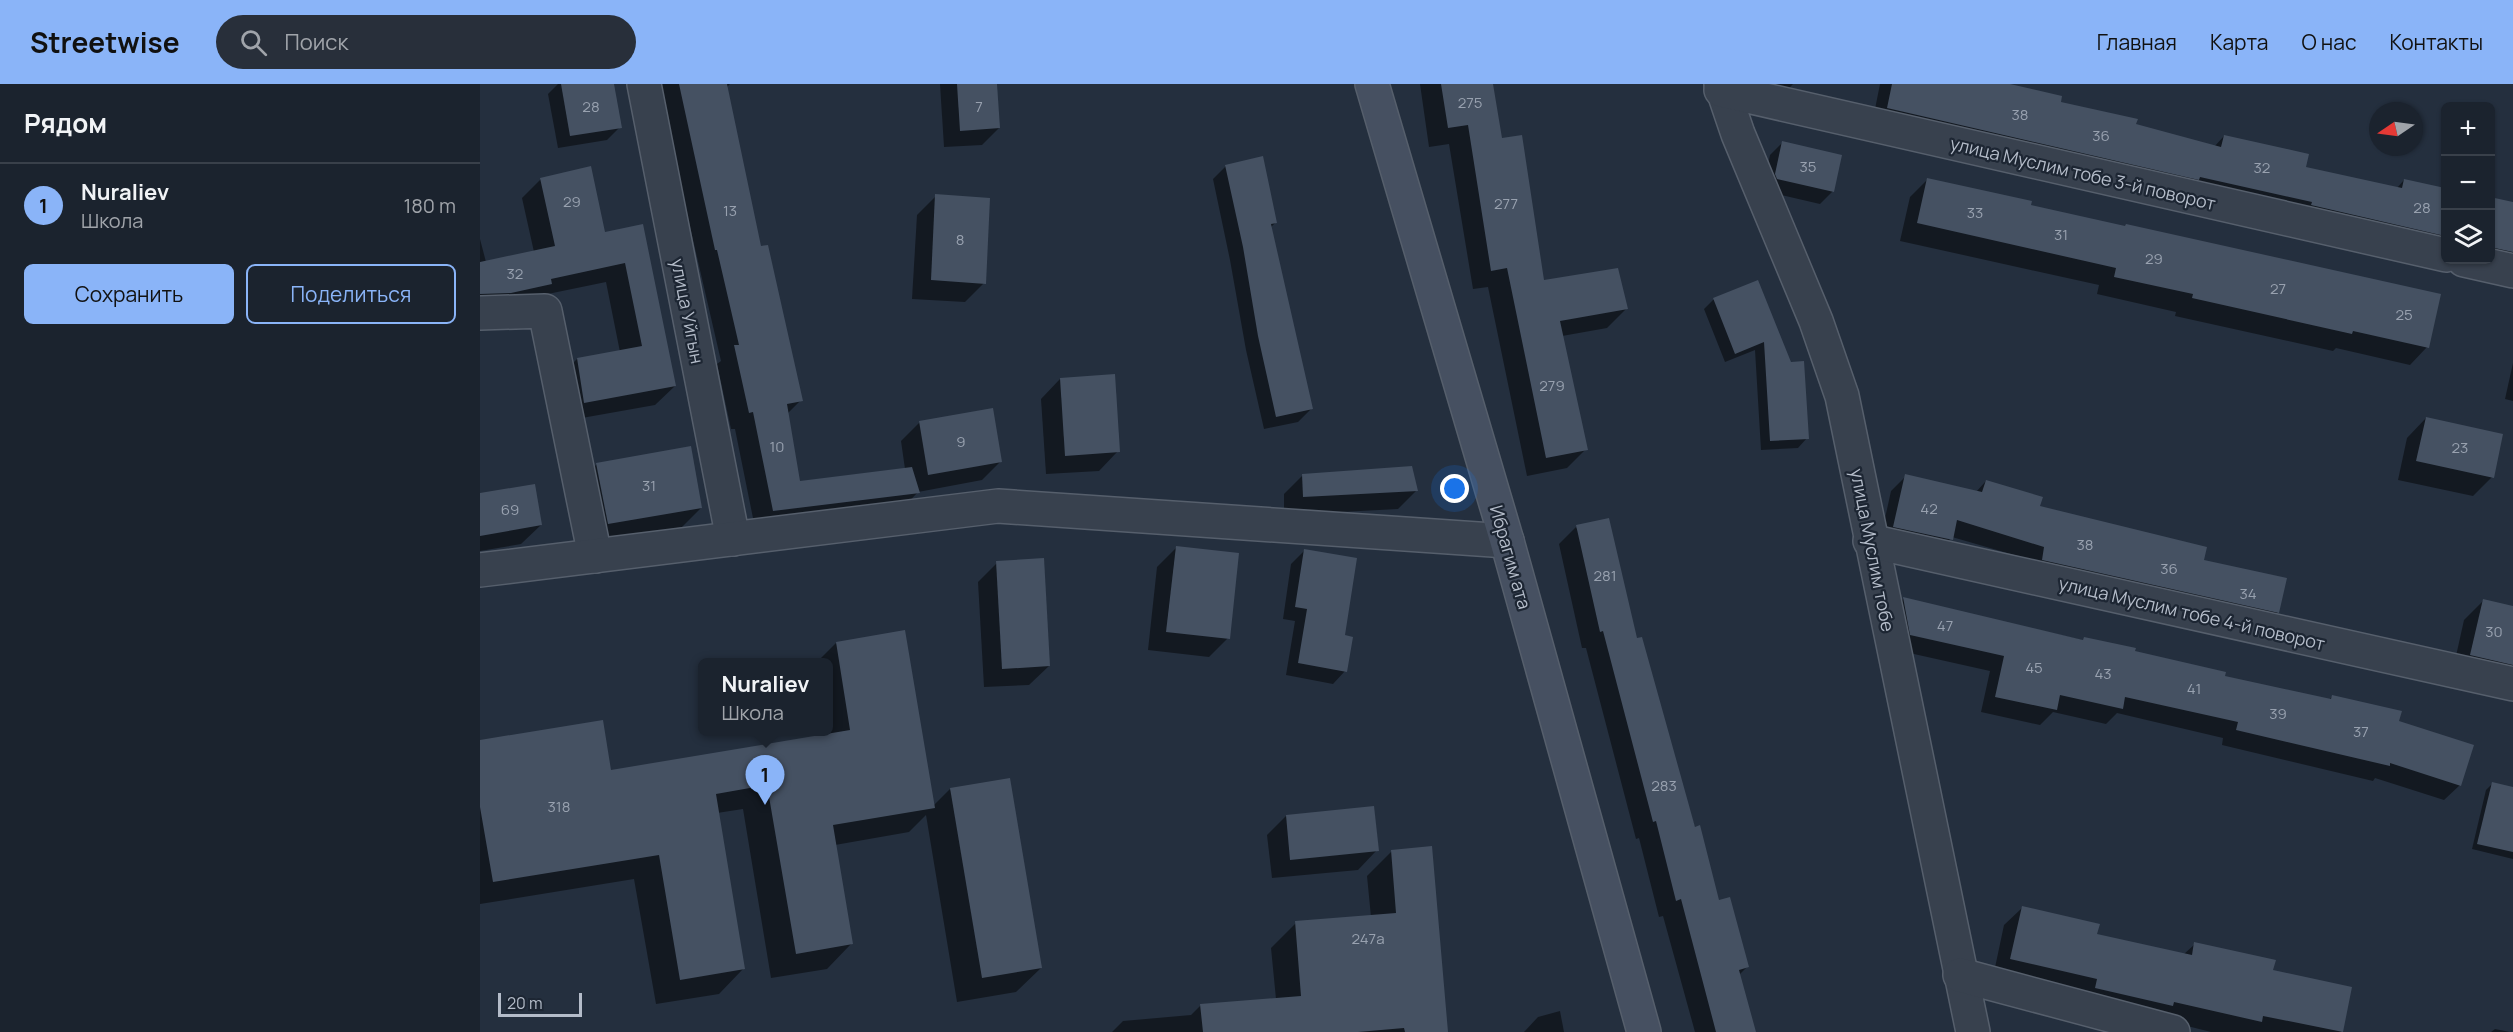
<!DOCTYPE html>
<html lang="ru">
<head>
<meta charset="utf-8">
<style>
  :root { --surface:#1b232e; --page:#282f3a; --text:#f1f3f6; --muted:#a0a4aa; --line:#39404a; --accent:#8ab4f8 }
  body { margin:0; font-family:Manrope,sans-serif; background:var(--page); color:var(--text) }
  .controls { position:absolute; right:18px; top:18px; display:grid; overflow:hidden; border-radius:9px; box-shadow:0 2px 4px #0004 }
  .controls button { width:54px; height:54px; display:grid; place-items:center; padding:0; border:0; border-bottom:2px solid var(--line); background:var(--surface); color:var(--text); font:30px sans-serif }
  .compass { position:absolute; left:1889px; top:18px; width:54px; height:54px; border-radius:50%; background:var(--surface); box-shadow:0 2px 4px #0004; rotate:257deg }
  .scale { position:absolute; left:18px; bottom:15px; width:84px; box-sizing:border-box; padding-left:6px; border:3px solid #b4bcc9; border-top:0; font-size:16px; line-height:21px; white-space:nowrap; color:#b4bcc9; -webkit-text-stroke:4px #1d2633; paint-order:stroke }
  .you { position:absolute; left:975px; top:405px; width:21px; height:21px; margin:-15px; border:4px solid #fff; border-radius:50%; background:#1a73e8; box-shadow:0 0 0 9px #1a73e833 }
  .badge { display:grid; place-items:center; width:39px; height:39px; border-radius:50%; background:var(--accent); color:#111; font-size:20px; font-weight:700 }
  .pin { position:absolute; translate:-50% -50px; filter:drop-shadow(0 2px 3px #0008) }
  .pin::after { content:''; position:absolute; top:32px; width:21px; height:18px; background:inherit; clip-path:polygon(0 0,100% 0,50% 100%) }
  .popup { position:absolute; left:218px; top:574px; width:135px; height:78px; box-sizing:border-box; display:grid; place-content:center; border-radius:9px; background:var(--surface); filter:drop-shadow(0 2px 4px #0005); font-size:20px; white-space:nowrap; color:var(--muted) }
  .popup b { font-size:22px; color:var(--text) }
  .popup::after { content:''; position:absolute; left:50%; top:100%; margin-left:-12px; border:12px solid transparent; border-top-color:var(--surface) }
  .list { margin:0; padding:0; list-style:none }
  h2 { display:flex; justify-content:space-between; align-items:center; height:78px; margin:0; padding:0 24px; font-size:26px }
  h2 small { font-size:20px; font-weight:400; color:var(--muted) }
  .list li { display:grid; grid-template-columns:39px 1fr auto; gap:18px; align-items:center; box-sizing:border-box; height:84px; padding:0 24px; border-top:2px solid var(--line) }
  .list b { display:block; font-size:22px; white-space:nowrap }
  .list p { margin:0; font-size:20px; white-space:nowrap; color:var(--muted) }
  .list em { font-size:20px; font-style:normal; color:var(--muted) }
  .actions { display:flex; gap:12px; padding:18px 24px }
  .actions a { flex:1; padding:14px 0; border:2px solid var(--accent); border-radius:9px; text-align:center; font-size:21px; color:var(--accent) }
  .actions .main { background:var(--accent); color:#111 }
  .icon { flex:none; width:33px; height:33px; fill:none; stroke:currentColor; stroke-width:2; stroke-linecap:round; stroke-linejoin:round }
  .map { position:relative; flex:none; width:2033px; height:948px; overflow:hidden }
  header { display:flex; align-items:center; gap:36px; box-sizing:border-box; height:84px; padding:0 30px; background:var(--accent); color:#111 }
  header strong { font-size:28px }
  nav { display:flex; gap:33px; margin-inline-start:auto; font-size:21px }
  .search { width:420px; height:54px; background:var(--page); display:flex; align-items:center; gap:15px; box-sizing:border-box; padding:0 21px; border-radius:33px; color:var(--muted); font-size:22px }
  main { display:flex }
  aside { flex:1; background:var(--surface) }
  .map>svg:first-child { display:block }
  .shadow { fill:#0007 }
  .building { fill:#455162 }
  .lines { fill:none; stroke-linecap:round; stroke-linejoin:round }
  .street-casing { stroke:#565f6c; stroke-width:36 }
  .secondary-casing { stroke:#565f6c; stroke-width:36 }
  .street { stroke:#38414e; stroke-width:33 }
  .secondary { stroke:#465061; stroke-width:33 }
  .labels { text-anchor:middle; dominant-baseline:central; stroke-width:4.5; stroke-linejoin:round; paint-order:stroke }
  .number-label { font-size:15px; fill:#98a1af }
  .street-label { font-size:18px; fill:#b4bcc9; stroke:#1d2633 }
</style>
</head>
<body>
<header>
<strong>Streetwise</strong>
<div class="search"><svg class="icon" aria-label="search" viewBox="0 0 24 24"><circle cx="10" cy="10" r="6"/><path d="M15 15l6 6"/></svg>Поиск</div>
<nav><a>Главная</a><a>Карта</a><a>О нас</a><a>Контакты</a></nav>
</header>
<main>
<aside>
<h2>Рядом<small></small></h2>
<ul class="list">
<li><span class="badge">1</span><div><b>Nuraliev</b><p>Школа</p></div><em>180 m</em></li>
</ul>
<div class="actions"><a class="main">Сохранить</a><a>Поделиться</a></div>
</aside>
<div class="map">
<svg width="2033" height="948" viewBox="0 0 2033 948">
  <rect width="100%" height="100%" fill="#242f3e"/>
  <g class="shadow">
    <polygon points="78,0 132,0 140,43 127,56 78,64 68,10"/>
    <polygon points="177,0 250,0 246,4 280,164 321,316 307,330 319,399 425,385 421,357 440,338 521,377 502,396 438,408 421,426 275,444 255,345 251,345 237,280 241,277"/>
    <polygon points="460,0 515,0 519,44 502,61 464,63"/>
    <polygon points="940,0 1012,0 1020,56 1063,198 1146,225 1127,244 1082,252 1106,365 1087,384 1047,392 1008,203 993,205 969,60 949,63"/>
    <polygon points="1240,0 1313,0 1299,15"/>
    <polygon points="1400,0 1523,0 1579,19 1734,63 1744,52 1825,84 1917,104 1924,96 1966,105 1966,173 1392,40"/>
    <polygon points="1302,59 1353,107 1340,120 1284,107 1283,103 1290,71"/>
    <polygon points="746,82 796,138 791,143 831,325 818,338 784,345 766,266 750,176 733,95"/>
    <polygon points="61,95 124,150 162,142 195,302 175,321 85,337 78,294 97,275 140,268 126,198 58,212 0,228 0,155 6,178 54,168 42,114"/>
    <polygon points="1448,95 1550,122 1644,143 1947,263 1930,281 1856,264 1853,267 1695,232 1696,228 1617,210 1619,201 1420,157 1430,113"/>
    <polygon points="456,112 504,199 485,218 432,215 437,131"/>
    <polygon points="2010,115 2033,120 2033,191 2010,176"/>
    <polygon points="1277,198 1327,354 1318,364 1281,366 1275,266 1245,278 1224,225 1233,216"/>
    <polygon points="2033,279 2033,317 2025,315"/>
    <polygon points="580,295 638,367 619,387 566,390 561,315"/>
    <polygon points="1946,334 2012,393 1993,412 1918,396 1927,354"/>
    <polygon points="117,380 221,424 202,443 109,459 98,399"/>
    <polygon points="823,391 937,406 918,425 804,431 804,410"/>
    <polygon points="1426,392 1496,408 1506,397 1558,423 1723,477 1798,528 1783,543 1472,453 1457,470 1400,457 1411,407"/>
    <polygon points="0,410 61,441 41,460 0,467"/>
    <polygon points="1096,443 1156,556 1238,817 1267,883 1259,891 1274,948 1215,948 1183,832 1179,833 1159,754 1156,755 1106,564 1102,564 1079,460"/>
    <polygon points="696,464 748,554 729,573 668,566 677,483"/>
    <polygon points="824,467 863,553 865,587 853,600 806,591 815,537 803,535 811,480"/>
    <polygon points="517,479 569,582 549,601 504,603 498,498"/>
    <polygon points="1423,515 1654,568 1743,593 1849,616 1852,613 1918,638 1980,701 1964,716 1895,694 1893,697 1742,661 1743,654 1637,629 1626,640 1573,628 1560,641 1501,628 1510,587 1416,566 1408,530"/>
    <polygon points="2003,517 2033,523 2033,604 1972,590 1984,536"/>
    <polygon points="356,559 453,722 470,705 561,884 536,908 477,918 446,731 429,748 355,761 371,860 347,885 291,894 263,725 237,729 263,885 239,910 176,920 154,795 0,820 0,658 130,688 343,652 342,648 348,648 348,578 337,578"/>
    <polygon points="2012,700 2033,705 2033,775 1992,765 2006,706"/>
    <polygon points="806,732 897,766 878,786 792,794 787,751"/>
    <polygon points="912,767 966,948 632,948 643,937 711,931 721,921 796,915 791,864 816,839 891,833 887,792"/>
    <polygon points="1542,824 1616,851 1704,870 1715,860 1792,887 1870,904 1861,948 1731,948 1513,893 1524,841"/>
    <polygon points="1080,927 1084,948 1044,948 1058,933"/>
    <polygon points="2015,945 2030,948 2011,948"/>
  </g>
  <g class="building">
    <polygon points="81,0 134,0 142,44 90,52"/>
    <polygon points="199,0 247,0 281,162 288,161 323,317 307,320 320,397 432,383 440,409 293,427 273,328 269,329 254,261 259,261 237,166 235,166"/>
    <polygon points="477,0 517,0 520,44 480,47"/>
    <polygon points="961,0 1013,0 1022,54 1042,51 1064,196 1138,184 1148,225 1080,237 1108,366 1066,374 1027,184 1011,187 988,41 968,44"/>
    <polygon points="1412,0 1530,0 1582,12 1581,18 1658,35 1656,40 1741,63 1744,51 1829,70 1826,83 1922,104 1924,95 1965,104 1965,152 1831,121 1832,118 1720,93 1719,96 1407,24"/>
    <polygon points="1302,57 1362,71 1354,108 1297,95 1295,90"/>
    <polygon points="783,72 797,139 791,140 833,325 796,333 778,252 763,163 745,81"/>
    <polygon points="111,82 125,148 163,140 196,302 104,319 97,274 162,262 145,179 71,195 72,200 31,209 0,210 0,178 75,162 60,94"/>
    <polygon points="1447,94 1552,117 1551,121 1645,142 1646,140 1961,210 1949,264 1873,247 1872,250 1712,214 1713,210 1634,193 1636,184 1437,139"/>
    <polygon points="455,110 510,114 506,200 451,196"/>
    <polygon points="2010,113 2033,118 2033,168 2010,163"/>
    <polygon points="1278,196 1311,278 1324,277 1329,355 1290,357 1284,258 1255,270 1233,214"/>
    <polygon points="635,290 640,368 585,372 580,294"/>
    <polygon points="513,324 522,378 448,391 439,337"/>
    <polygon points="1946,333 2023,350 2014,394 1936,377"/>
    <polygon points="211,362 222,424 128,440 116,379"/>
    <polygon points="932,382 938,407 823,413 822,390"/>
    <polygon points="1425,390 1502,408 1506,396 1563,413 1560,422 1727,463 1724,476 1807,494 1799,529 1562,476 1564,463 1477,436 1473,456 1413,443"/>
    <polygon points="55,400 62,441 0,452 0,409"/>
    <polygon points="1129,434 1157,554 1162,553 1215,743 1220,741 1239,816 1250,813 1269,883 1259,886 1276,948 1236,948 1201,815 1196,817 1176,737 1173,738 1123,547 1120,548 1096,441"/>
    <polygon points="696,462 759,469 750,555 686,548"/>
    <polygon points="824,465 877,474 865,551 873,553 867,588 818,579 827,525 815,523"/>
    <polygon points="564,474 570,582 522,585 516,477"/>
    <polygon points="1423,513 1603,556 1604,553 1656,564 1655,567 1746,588 1745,592 1851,615 1852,611 1922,627 1919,637 1994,661 1981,702 1910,679 1910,682 1756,646 1758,638 1645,613 1643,625 1580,611 1577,626 1515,613 1524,572 1430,551"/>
    <polygon points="2003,515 2033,522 2033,581 1990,571"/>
    <polygon points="425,546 455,724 353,741 373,860 316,870 287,701 236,710 265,885 200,896 179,771 13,798 0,723 0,656 123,636 131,686 370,646 356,558"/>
    <polygon points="530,694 562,884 502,894 470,704"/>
    <polygon points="2012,698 2033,703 2033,768 1997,760"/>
    <polygon points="894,722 899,767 810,776 806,731"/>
    <polygon points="952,762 968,948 925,948 924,944 878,948 723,948 720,920 821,912 815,837 916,829 911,766"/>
    <polygon points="1542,822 1620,840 1617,850 1712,871 1714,858 1796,876 1793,886 1872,903 1863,948 1783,932 1782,938 1694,918 1693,922 1615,904 1617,895 1530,875"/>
  </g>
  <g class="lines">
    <g class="street-casing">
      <g id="street">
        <polyline points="164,0 253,455"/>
        <polyline points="1241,0 1258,50 1336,237 1362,312 1493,948"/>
        <polyline points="1241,6 1966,171"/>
        <polyline points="1984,176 2033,187"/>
        <polyline points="0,229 65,227 115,472"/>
        <polyline points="1390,457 2033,600"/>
        <polyline points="0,486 518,422 1027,457"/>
        <polyline points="1480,891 1693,948"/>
      </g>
    </g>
    <g class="secondary-casing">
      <polyline id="secondary" points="892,0 1027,457 1164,948"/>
    </g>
    <use href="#street" class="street"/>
    <use href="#secondary" class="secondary"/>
  </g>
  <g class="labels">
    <g class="number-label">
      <text x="990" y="18">275</text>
      <text x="111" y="22">28</text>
      <text x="499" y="22">7</text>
      <text x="1540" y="30">38</text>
      <text x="1621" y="51">36</text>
      <text x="1328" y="82">35</text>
      <text x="1782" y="83">32</text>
      <text x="92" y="117">29</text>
      <text x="1026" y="119">277</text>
      <text x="1942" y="123">28</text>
      <text x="250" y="126">13</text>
      <text x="1495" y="128">33</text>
      <text x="1581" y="150">31</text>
      <text x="480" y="155">8</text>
      <text x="1674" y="174">29</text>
      <text x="35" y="189">32</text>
      <text x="1798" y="204">27</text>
      <text x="1924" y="230">25</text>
      <text x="1072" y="301">279</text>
      <text x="481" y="357">9</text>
      <text x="297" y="362">10</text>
      <text x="1980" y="363">23</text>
      <text x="169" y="401">31</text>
      <text x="1449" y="424">42</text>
      <text x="30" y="425">69</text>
      <text x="1605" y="460">38</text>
      <text x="1689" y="484">36</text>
      <text x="1125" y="491">281</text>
      <text x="1768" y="509">34</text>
      <text x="1465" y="541">47</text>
      <text x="2014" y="547">30</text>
      <text x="1554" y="583">45</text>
      <text x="1623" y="589">43</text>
      <text x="1714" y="604">41</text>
      <text x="1798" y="629">39</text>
      <text x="1881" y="647">37</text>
      <text x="1184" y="701">283</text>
      <text x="79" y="722">318</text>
      <text x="888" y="854">247а</text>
    </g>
    <g class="street-label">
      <text transform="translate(1603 89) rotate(13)">улица Муслим тобе 3-й поворот</text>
      <text transform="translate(208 227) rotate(79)">улица Уйгын</text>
      <text transform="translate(1393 466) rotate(79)">улица Муслим тобе</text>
      <text transform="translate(1031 473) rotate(74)">Ибрагим ата</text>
      <text transform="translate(1712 529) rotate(13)">улица Муслим тобе 4-й поворот</text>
    </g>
  </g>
</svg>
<div class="controls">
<button>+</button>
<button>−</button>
<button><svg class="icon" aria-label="layers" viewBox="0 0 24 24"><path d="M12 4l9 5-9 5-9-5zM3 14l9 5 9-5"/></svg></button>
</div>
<svg class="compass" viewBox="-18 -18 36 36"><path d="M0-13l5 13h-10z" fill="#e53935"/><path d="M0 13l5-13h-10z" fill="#a0a4aa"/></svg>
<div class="scale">20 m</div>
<div class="you"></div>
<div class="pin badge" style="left:285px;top:721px">1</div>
<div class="popup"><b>Nuraliev</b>Школа</div>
</div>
</main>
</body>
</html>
